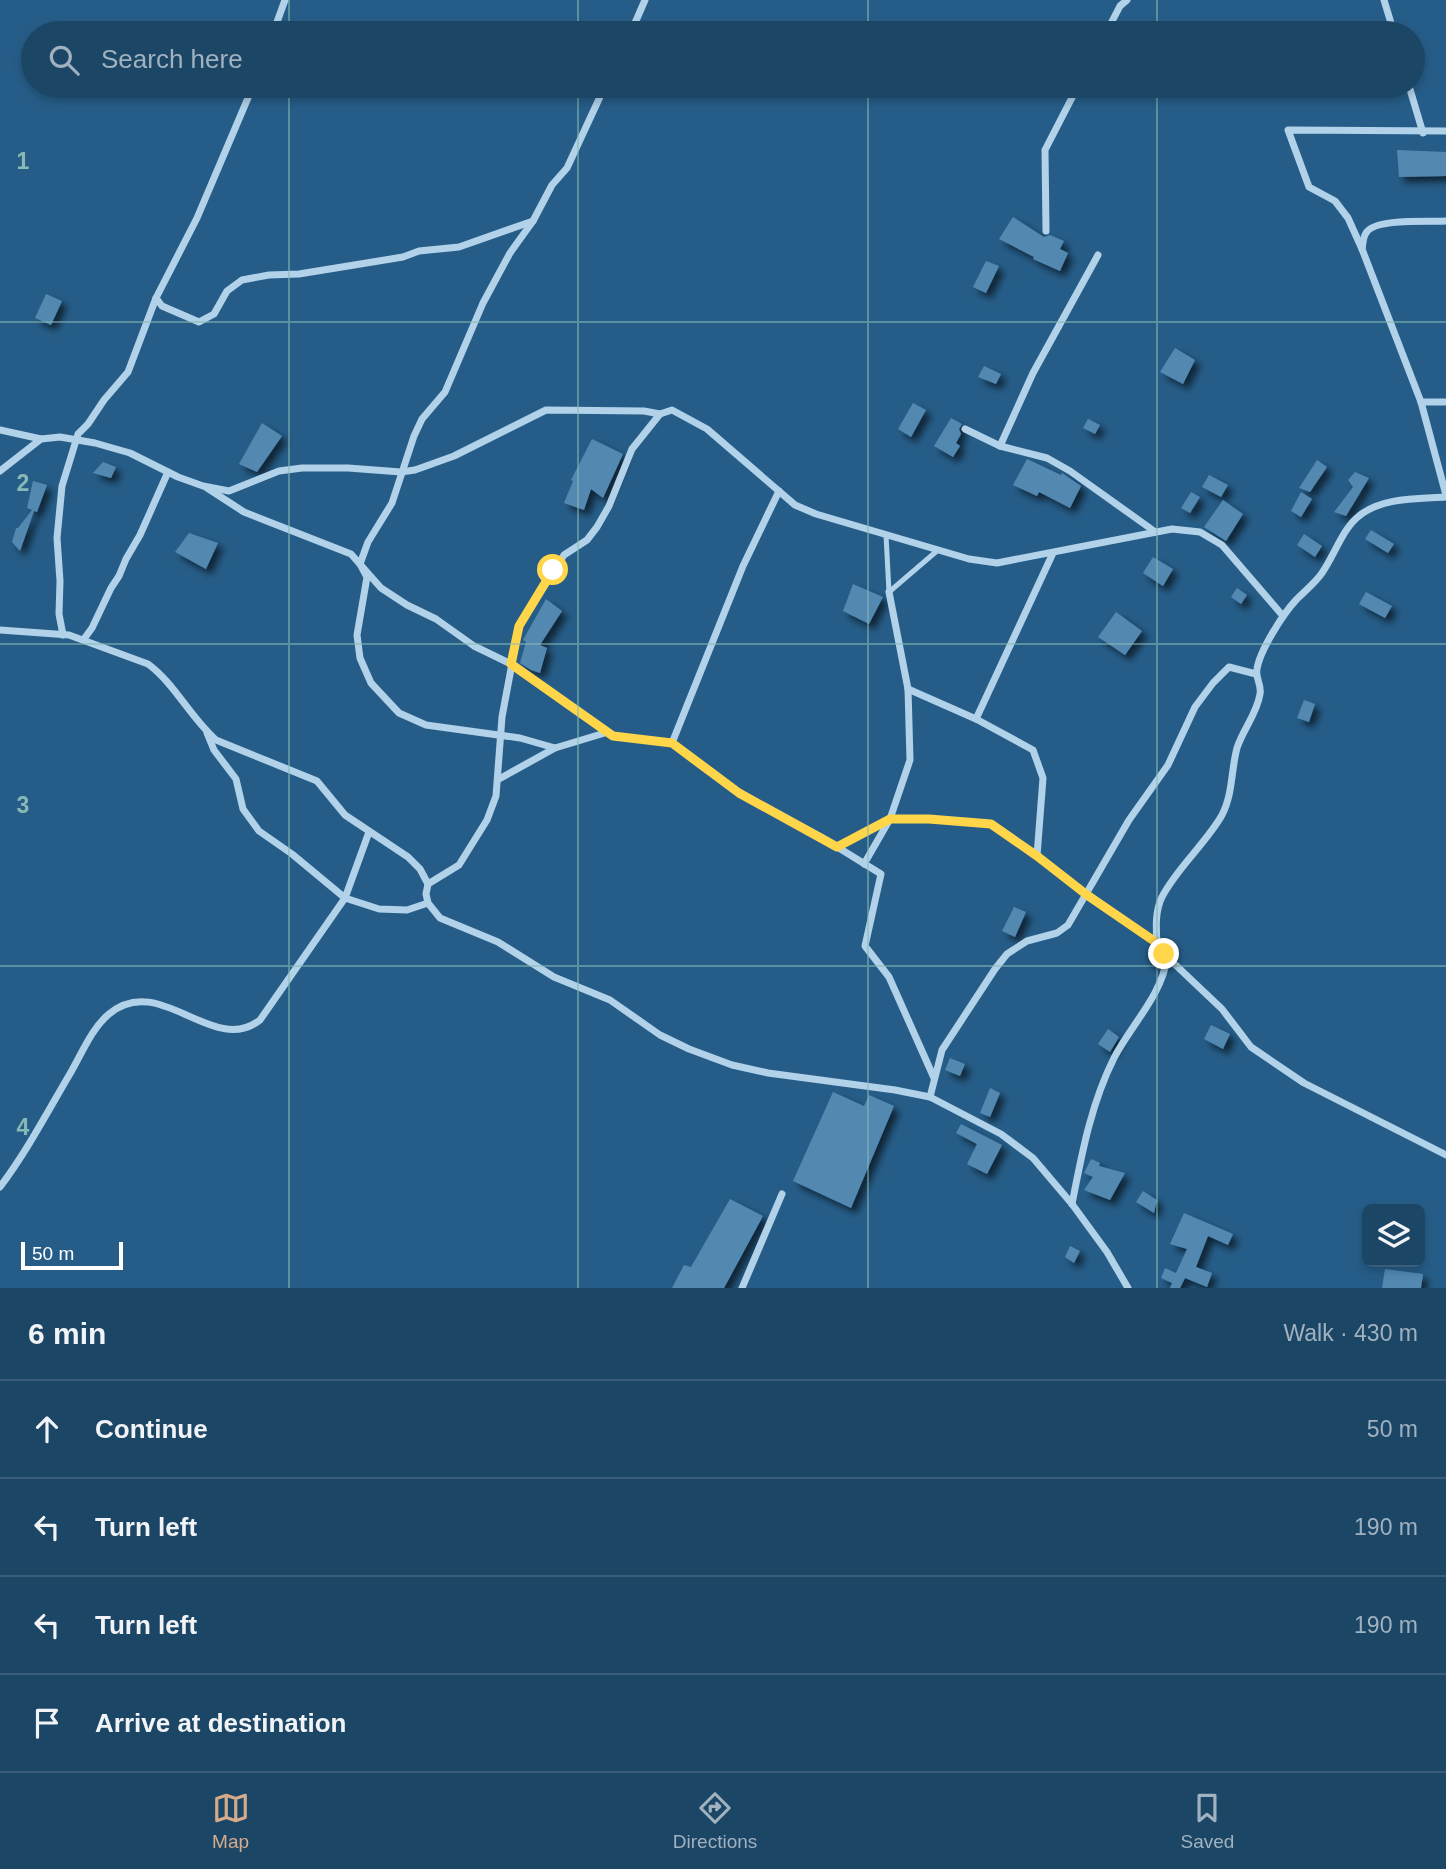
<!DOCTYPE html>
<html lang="en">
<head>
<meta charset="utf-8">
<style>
  :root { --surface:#1c4666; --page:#254d6c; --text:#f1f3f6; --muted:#a0b1bf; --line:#3a5e7a; --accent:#d6ab8b }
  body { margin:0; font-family:Helvetica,sans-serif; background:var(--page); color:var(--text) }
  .controls { position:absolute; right:21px; bottom:21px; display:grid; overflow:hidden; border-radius:10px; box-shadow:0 4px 10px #0003 }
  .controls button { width:63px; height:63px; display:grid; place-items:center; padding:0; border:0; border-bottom:2px solid var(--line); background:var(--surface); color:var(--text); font:35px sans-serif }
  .scale { position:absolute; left:21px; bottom:18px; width:102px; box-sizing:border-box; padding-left:7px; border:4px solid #fff; border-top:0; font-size:19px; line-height:24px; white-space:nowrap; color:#fff; -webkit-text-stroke:5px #265d88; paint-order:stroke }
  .stop { position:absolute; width:21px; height:21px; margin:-16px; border:5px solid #ffd54a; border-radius:50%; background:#fff }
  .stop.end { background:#ffd54a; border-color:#fff; box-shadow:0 2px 7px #0008 }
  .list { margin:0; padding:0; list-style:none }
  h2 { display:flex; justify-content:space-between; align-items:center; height:91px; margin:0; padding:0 28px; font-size:30px }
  h2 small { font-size:23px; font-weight:400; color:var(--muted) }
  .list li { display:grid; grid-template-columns:46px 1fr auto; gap:21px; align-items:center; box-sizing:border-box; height:98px; padding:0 28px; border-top:2px solid var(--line) }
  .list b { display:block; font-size:26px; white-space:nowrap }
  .list em { font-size:23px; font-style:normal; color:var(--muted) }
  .icon { flex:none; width:38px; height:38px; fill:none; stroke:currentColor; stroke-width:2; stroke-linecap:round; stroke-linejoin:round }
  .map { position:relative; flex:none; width:1446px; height:1288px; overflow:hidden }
  .search { position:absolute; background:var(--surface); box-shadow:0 4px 10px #0003; left:21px; right:21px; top:21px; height:77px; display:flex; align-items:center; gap:18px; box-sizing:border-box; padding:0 24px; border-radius:38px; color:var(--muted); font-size:26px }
  .sheet { height:483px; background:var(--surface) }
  nav { display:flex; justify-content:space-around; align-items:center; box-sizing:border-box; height:98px; border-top:2px solid var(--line); background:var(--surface); font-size:19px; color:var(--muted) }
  nav a { display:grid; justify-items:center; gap:4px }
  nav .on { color:var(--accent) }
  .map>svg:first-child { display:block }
  .building { fill:#5288b1; filter:url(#shadow) }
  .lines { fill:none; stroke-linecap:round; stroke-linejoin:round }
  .service { stroke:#b1d2e9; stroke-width:5 }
  .minor { stroke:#b1d2e9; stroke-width:7 }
  .route { stroke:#ffd54a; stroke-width:9 }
  .grid { fill:none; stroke:#87bab6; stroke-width:2; stroke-opacity:0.55 }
  .grid-label { font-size:23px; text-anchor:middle; font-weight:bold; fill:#87bab6; stroke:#265d88; stroke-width:5; stroke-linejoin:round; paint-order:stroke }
</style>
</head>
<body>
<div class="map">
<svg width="1446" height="1288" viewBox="0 0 1446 1288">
  <defs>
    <filter id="shadow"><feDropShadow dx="5.5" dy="5.5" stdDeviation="3.5" flood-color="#0009"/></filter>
  </defs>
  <rect width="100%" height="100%" fill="#265d88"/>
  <g class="building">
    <polygon points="1397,150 1446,152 1446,176 1399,177"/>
    <polygon points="1013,217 1044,237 1050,235 1064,241 1060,249 1068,253 1060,271 1033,259 1034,257 999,239"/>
    <polygon points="986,261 999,266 986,293 973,287"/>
    <polygon points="46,294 62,301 51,325 35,318"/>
    <polygon points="1175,348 1195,360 1183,384 1160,372"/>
    <polygon points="984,366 1001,374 996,384 978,377"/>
    <polygon points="913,403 926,410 911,437 898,429"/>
    <polygon points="951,418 962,424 959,429 961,434 956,443 960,446 953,457 934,446"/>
    <polygon points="1088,419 1100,425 1095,434 1083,428"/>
    <polygon points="262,423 282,436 257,472 239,464"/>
    <polygon points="592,439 623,454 603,498 591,489 584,510 564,503 573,481 571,480"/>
    <polygon points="1027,459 1061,475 1062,473 1081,486 1070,508 1039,492 1037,496 1013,485"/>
    <polygon points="1317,460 1327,467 1310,492 1299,488"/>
    <polygon points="103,462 116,467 111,478 93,473"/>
    <polygon points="1355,472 1369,478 1346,516 1334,512 1353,487 1348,480"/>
    <polygon points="1209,475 1228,485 1221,497 1202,487"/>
    <polygon points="33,481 47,485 37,512 34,511 20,551 12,542 16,528 18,528 32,510 27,508"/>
    <polygon points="1191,492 1200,497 1190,513 1181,508"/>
    <polygon points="1301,492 1312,499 1301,517 1291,511"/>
    <polygon points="1223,500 1243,514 1226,541 1204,527"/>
    <polygon points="1371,530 1394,544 1388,553 1365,539"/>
    <polygon points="189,533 218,543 206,569 175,552"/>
    <polygon points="1304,534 1322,546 1315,557 1297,545"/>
    <polygon points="1153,557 1173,569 1163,586 1143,573"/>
    <polygon points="853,584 883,597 869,624 843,611"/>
    <polygon points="1237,588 1247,595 1241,604 1231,597"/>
    <polygon points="1366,592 1392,606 1385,618 1359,604"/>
    <polygon points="546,599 562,611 540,645 547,648 540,673 531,670 520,663 526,642 523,640"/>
    <polygon points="1116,612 1142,631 1125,655 1098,637"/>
    <polygon points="1304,700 1315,704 1309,722 1297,718"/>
    <polygon points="1014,907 1026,912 1015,937 1002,931"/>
    <polygon points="1211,1025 1230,1034 1223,1049 1204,1039"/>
    <polygon points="1108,1029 1119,1037 1110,1052 1098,1044"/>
    <polygon points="950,1058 965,1064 960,1076 945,1070"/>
    <polygon points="990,1088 1000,1093 990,1117 980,1113"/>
    <polygon points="833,1092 864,1106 869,1095 894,1106 851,1208 793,1181"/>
    <polygon points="961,1124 1002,1145 987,1174 967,1164 977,1144 956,1133"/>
    <polygon points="1091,1159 1100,1163 1099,1166 1125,1173 1110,1200 1084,1190 1093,1177 1084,1173"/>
    <polygon points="1143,1191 1157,1200 1154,1213 1136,1202"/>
    <polygon points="730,1199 763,1216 724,1288 672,1288 684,1265 691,1267"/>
    <polygon points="1184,1213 1233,1234 1228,1245 1208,1236 1196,1267 1212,1273 1207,1287 1185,1278 1180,1288 1170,1288 1172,1283 1161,1278 1165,1268 1176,1273 1187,1249 1170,1244"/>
    <polygon points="1070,1246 1080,1251 1074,1263 1065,1257"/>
    <polygon points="1385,1269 1423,1274 1421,1288 1382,1288"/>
  </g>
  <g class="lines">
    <polyline class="service" points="886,535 889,592 938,550"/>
    <g class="minor">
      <polyline points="1384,0 1394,33"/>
      <polyline points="273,33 285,0"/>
      <polyline points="626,33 635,23 645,0"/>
      <polyline points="1106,33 1120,6 1127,0"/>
      <polyline points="1409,86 1423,133"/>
      <polyline points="533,221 510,253 483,303 445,392 422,419 414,436 392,503 368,542 360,564 367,577 357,635 360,658 371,683 399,713 426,725 520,738 555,748 608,732"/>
      <path d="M1446,221C1429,222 1374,218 1366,233C1363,237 1363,244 1362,249L1421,402L1446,495"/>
      <polyline points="1046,231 1045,150 1078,86"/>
      <polyline points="1362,249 1348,218 1335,201 1309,187 1288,130 1446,131"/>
      <polyline points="156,298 162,306 199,322 214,314 227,291 242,280 269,275 299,274 403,257 419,251 459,247 533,221 552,185 567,168 605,86"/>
      <polyline points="1421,402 1446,402"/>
      <polyline points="965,429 1000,446 1047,458 1070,471 1154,531"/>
      <polyline points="0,430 41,439"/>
      <polyline points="1000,446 1033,373 1098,255"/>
      <polyline points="0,471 41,439 60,437 95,443 130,453 178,477 203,486 229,491 279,471 302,468 348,468 401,472 415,470 454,456 546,410 644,411 660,414 672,410 707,429 795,505 816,514 969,559 997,563 1172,529 1200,532 1222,545 1283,616"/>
      <polyline points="207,488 244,512 351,554 381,588 407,605 436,619 474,646 511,664 613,736 672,743 739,793 821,837 881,874 865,946 889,977 934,1078"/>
      <path d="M0,630L69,635L148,664C175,684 190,717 216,740L317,781L345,815L408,857L420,869L428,884L426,894L428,903L440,918L498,942L554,977L610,1000L660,1035L689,1049L732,1065L768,1073L895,1090L930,1097L1001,1134L1033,1158L1072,1204L1107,1252L1128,1288"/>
      <polyline points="63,635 59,614 60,581 57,538 62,486 78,434 88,424 104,400 128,372 156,298 197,218 253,86"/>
      <polyline points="84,639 92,628 111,588 119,576 126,559 140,535 168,472"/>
      <polyline points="908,689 976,719 1053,553"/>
      <polyline points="976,719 1033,750 1043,778 1037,856 1087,895 1157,943 1164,954 1222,1009 1251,1047 1304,1083 1446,1155"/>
      <polyline points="207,733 214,750 236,779 243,809 259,831 292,854 345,898 379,909 407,910 428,903"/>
      <polyline points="672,743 743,566 779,491"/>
      <polyline points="499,779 555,748"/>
      <polyline points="837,847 890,819 929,819 991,824 1037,856"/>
      <polyline points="864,864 890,819 910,760 908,689 889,592"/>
      <polyline points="428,884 459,865 487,820 496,796 502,717 519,626 564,555 587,540 597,527 609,506 632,449 660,414"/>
      <path d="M1157,943C1156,928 1155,911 1162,897C1176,869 1207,842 1222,815C1233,794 1231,770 1237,748C1243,729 1257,714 1260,694C1262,685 1255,678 1257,669C1260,650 1283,614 1296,600C1305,591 1315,583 1322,573C1334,556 1343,528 1359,516C1382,497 1418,499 1446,497"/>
      <polyline points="930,1097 942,1050 995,969 1007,954 1027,941 1057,933 1068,925 1129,820 1168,765 1195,707 1213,683 1229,667 1256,674"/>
      <path d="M0,1187C27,1151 48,1111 71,1072C82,1053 92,1028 109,1014C160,971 213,1057 260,1020L345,898L369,832"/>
      <path d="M1072,1204C1082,1153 1091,1104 1114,1058C1131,1025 1162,995 1167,958"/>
      <polyline points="742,1288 782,1194"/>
    </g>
  </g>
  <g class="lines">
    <polyline class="route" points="553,570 519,626 511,664 613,736 672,743 739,793 837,847 890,819 929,819 991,824 1037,856 1087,895 1157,943 1164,954"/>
  </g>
  <path class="grid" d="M289,0V33M578,0V33M868,0V33M1157,0V33M289,86V1288M578,86V1288M868,86V1288M1157,86V1288M0,322H1446M0,644H1446M0,966H1446"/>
  <g class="grid-label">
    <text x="23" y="169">1</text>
    <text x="23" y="491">2</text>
    <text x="23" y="813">3</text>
    <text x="23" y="1135">4</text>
  </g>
</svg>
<div class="controls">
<button><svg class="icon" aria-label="layers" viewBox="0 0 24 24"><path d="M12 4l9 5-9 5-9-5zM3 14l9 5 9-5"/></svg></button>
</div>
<div class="scale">50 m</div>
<div class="stop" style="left:553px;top:570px"></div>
<div class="stop end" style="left:1164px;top:954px"></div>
<div class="search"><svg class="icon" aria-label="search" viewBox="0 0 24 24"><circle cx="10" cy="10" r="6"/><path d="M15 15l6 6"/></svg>Search here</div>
</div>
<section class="sheet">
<h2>6 min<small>Walk · 430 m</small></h2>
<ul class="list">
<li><svg class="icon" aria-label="ahead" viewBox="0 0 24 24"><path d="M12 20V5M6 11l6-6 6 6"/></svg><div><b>Continue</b></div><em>50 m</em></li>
<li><svg class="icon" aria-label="left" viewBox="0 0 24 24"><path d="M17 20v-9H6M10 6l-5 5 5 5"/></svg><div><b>Turn left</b></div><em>190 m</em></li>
<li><svg class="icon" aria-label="left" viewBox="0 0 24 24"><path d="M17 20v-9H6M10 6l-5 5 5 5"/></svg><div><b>Turn left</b></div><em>190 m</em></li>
<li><svg class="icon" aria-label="arrive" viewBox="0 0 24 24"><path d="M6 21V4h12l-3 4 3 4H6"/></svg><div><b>Arrive at destination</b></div></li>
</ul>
</section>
<nav>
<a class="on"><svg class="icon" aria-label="map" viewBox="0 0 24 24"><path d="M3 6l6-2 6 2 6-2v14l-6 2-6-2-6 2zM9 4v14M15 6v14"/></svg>Map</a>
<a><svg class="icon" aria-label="directions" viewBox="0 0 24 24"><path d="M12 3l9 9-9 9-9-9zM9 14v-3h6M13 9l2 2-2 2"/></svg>Directions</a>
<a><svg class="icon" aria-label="saved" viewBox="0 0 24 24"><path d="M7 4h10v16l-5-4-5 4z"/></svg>Saved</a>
</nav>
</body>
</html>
